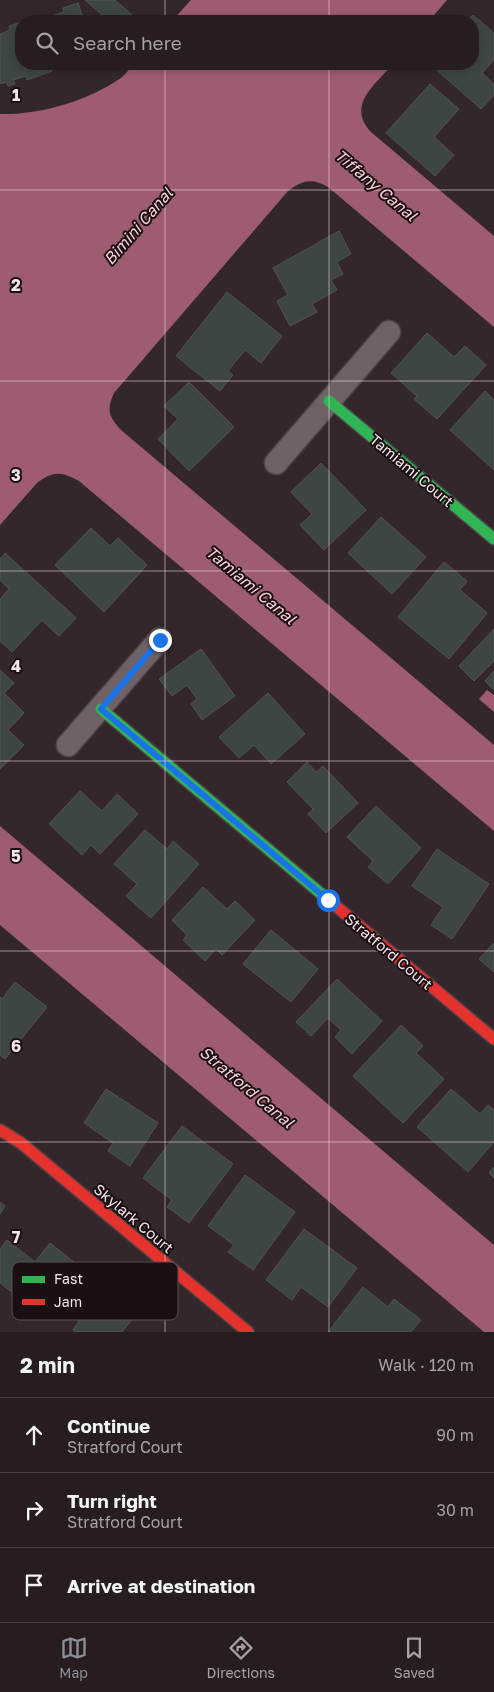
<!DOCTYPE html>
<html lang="en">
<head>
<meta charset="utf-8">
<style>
  :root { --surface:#271d20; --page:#332a2d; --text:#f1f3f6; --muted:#a4a2a5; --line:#433b3e; --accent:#8c9099 }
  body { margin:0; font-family:"Golos Text",sans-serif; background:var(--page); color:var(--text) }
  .stop { position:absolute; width:15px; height:15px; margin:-11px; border:4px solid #1a73e8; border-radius:50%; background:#fff }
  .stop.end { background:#1a73e8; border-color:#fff; box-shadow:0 1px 5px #0008 }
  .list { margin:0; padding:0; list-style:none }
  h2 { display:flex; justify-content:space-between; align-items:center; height:65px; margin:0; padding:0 20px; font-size:21px }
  h2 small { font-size:16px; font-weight:400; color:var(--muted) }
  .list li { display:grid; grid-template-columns:32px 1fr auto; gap:15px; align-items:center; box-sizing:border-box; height:75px; padding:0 20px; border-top:1px solid var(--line) }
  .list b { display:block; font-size:19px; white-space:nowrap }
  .list p { margin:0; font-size:16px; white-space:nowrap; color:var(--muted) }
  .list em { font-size:16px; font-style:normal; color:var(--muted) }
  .icon { flex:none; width:28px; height:28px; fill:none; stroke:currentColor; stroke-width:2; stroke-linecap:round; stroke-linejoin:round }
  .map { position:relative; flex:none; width:494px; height:1332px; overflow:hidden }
  .search { position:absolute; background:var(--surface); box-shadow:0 2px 8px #0003; left:15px; right:15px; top:15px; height:55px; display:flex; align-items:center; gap:12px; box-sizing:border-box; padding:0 18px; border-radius:20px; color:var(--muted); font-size:19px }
  .sheet { height:290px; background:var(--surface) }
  nav { display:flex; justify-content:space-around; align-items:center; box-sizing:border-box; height:70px; border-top:1px solid var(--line); background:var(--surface); font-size:14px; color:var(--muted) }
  nav a { display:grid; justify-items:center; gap:2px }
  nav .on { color:var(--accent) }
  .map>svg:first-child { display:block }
  .water { fill:#9e5c70 }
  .building { fill:#3e4645; stroke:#525252 }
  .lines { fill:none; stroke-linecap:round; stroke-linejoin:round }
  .street-casing { stroke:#4e4246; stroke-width:25 }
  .fast-casing { stroke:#4e4246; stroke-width:14 }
  .jam-casing { stroke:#4e4246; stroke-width:14 }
  .street { stroke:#6e6266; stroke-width:22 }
  .fast { stroke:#30b455; stroke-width:11 }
  .jam { stroke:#e5322d; stroke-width:11 }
  .route { stroke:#1a73e8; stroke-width:6 }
  .grid { fill:none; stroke:#f5e4e8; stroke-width:1; stroke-opacity:0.55 }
  .labels { text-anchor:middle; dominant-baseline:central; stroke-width:4; stroke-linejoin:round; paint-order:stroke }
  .street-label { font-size:15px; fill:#f5e4e8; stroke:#1a0f12 }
  .water-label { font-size:16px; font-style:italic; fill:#f9ced9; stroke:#1a0f12 }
  .key { fill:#1a0f12; stroke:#5c4f52; stroke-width:1 }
  .key-label { font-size:14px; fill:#f5e4e8 }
  .grid-label { font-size:16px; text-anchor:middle; font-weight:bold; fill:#f5e4e8; stroke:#1a0f12; stroke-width:4; stroke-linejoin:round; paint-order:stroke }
</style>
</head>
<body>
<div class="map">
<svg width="494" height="1332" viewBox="0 0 494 1332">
  <rect width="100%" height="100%" fill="#34272b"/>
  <g class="water">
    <polygon points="191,0 447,0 429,21 172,21"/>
    <path d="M134,64H393C375,85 346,105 371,132L494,236V327L328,187C312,178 303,180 288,191L114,393C106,410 109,417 121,430L494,745V831L79,481C62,472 54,470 37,483L0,525V114C41,115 87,101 121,78C126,74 130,68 134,64Z"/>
    <polygon points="487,690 494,695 494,712 479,699"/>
    <polygon points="0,826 494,1245 494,1332 484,1332 0,925"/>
  </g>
  <g class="building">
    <polygon points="85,0 115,0 139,21 109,21"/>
    <polygon points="78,3 84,21 36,21 64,12 63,8"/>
    <polygon points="473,15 494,33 494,60 482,73 494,84 494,95 481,109 430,64 473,64 473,21 467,21"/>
    <polygon points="21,22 21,64 61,64 51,67 52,71 27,80 26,76 13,80 15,84 8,86 6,82 0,84 0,34 10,30 9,26"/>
    <polygon points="430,84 459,109 434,137 454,155 435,176 386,133"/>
    <polygon points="339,231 351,254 337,262 343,274 331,280 337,290 312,304 317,312 290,326 277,301 288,295 273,268"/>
    <polygon points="227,292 282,336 261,363 245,350 228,371 233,375 220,391 176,356"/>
    <polygon points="427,333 454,357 465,346 486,365 437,419 414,399 417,396 391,373"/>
    <polygon points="189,382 234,427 189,471 158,439 178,419 164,406"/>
    <polygon points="485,391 494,400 494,470 450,430"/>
    <polygon points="321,463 366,510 324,550 300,525 312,514 291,492"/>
    <polygon points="381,517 426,557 392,594 348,553"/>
    <polygon points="91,528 110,546 118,538 147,565 104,612 55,565"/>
    <polygon points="5,553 76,618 59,636 42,620 12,652 0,641 0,599 9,589 0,580 0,559"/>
    <polygon points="444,562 467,581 460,590 487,613 449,659 398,617"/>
    <polygon points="494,629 494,661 474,681 459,666"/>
    <polygon points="201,649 235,696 202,720 191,704 197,699 187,685 172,696 159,679"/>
    <polygon points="0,670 14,683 4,693 24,713 8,730 24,745 0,769"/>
    <polygon points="494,671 494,690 485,681"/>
    <polygon points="268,693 305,734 271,764 254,745 239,758 219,737"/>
    <polygon points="307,762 316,772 323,766 358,803 326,833 308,814 313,809 287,782"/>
    <polygon points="80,791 102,811 117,794 138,814 100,854 91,845 82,855 49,824"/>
    <polygon points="376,806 421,848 388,884 368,867 373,861 347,837"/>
    <polygon points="145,830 167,849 173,841 199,864 151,918 126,896 137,884 114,864"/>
    <polygon points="437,849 489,884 452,939 431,925 443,907 412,886"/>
    <polygon points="203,887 227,909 235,901 255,920 222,955 216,949 205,961 183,940 187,935 172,920"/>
    <polygon points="271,930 318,969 291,1002 243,964"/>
    <polygon points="494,943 494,972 479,959"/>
    <polygon points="337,979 382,1021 352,1054 335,1037 341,1030 328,1018 311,1036 296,1022"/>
    <polygon points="15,982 47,1007 5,1059 0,1055 0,997 2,999"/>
    <polygon points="401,1025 423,1046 416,1053 444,1079 403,1123 353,1076"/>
    <polygon points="106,1089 158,1123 130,1166 108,1151 113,1143 84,1123"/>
    <polygon points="451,1089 480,1114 488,1105 494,1110 494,1142 468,1172 417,1127"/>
    <polygon points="182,1126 233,1164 189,1223 167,1207 172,1200 143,1178"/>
    <polygon points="494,1167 494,1178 489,1173"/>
    <polygon points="245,1175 295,1212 253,1270 228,1252 234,1245 208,1226"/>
    <polygon points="0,1202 5,1206 0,1214"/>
    <polygon points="304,1229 357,1268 328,1307 301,1287 292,1300 266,1280"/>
    <polygon points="7,1240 35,1262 50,1243 74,1262 37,1311 0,1283 0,1249"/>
    <polygon points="76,1282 109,1307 116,1298 137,1313 122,1332 75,1332 73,1330 79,1321 58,1305"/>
    <polygon points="363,1287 388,1307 394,1299 421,1320 411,1332 328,1332"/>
  </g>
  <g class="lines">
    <g class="street-casing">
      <g id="street">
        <polyline points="276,463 389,332"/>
        <polyline points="68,745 160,639"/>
      </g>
    </g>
    <g class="fast-casing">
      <g id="fast">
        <polyline points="329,401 494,539"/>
        <polyline points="101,709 331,902"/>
      </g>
    </g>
    <g class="jam-casing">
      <g id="jam">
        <polyline points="331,902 494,1039"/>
        <polyline points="0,1130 21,1143 248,1332"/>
      </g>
    </g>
    <use href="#street" class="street"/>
    <use href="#fast" class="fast"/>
    <use href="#jam" class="jam"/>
  </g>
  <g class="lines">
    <polyline class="route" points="160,640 101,709 328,900"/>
  </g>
  <path class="grid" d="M165,0V21M329,0V21M165,64V1332M329,64V1332M0,190H494M0,381H494M0,571H494M0,761H494M0,951H494M0,1142H494"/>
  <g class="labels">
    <g class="street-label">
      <text transform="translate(412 470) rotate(40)">Tamiami Court</text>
      <text transform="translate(389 951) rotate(40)">Stratford Court</text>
      <text transform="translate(134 1218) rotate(40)">Skylark Court</text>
    </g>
    <g class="water-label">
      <text transform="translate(376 185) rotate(40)">Tiffany Canal</text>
      <text transform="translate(138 226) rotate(-49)">Bimini Canal</text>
      <text transform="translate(251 585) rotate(40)">Tamiami Canal</text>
      <text transform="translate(247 1087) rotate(40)">Stratford Canal</text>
    </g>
  </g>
  <rect x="12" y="1262" width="166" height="58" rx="8" class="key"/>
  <rect x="22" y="1276" width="23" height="7" fill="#30b455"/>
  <rect x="22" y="1299" width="23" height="6" fill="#e5322d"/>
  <g class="key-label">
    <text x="54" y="1284">Fast</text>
    <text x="54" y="1307">Jam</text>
  </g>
  <g class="grid-label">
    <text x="16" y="101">1</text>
    <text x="16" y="291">2</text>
    <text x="16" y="481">3</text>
    <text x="16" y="672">4</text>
    <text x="16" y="862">5</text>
    <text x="16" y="1052">6</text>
    <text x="16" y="1243">7</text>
  </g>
</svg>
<div class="stop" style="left:328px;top:900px"></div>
<div class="stop end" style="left:160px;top:640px"></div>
<div class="search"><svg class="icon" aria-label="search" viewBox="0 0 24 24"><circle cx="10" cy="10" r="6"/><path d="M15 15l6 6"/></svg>Search here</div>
</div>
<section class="sheet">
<h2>2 min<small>Walk · 120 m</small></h2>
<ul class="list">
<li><svg class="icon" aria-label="ahead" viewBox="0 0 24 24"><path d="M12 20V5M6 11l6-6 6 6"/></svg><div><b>Continue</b><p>Stratford Court</p></div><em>90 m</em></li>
<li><svg class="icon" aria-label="right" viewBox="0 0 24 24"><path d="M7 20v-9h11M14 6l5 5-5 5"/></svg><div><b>Turn right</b><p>Stratford Court</p></div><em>30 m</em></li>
<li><svg class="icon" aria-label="arrive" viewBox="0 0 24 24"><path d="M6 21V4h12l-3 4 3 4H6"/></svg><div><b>Arrive at destination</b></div></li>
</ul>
</section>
<nav>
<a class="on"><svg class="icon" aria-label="map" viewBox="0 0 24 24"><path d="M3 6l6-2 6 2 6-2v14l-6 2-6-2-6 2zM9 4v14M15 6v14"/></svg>Map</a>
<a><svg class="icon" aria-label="directions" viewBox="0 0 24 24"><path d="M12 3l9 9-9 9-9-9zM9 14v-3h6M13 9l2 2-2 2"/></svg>Directions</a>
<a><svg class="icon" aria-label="saved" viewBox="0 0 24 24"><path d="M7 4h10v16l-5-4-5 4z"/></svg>Saved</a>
</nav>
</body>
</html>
